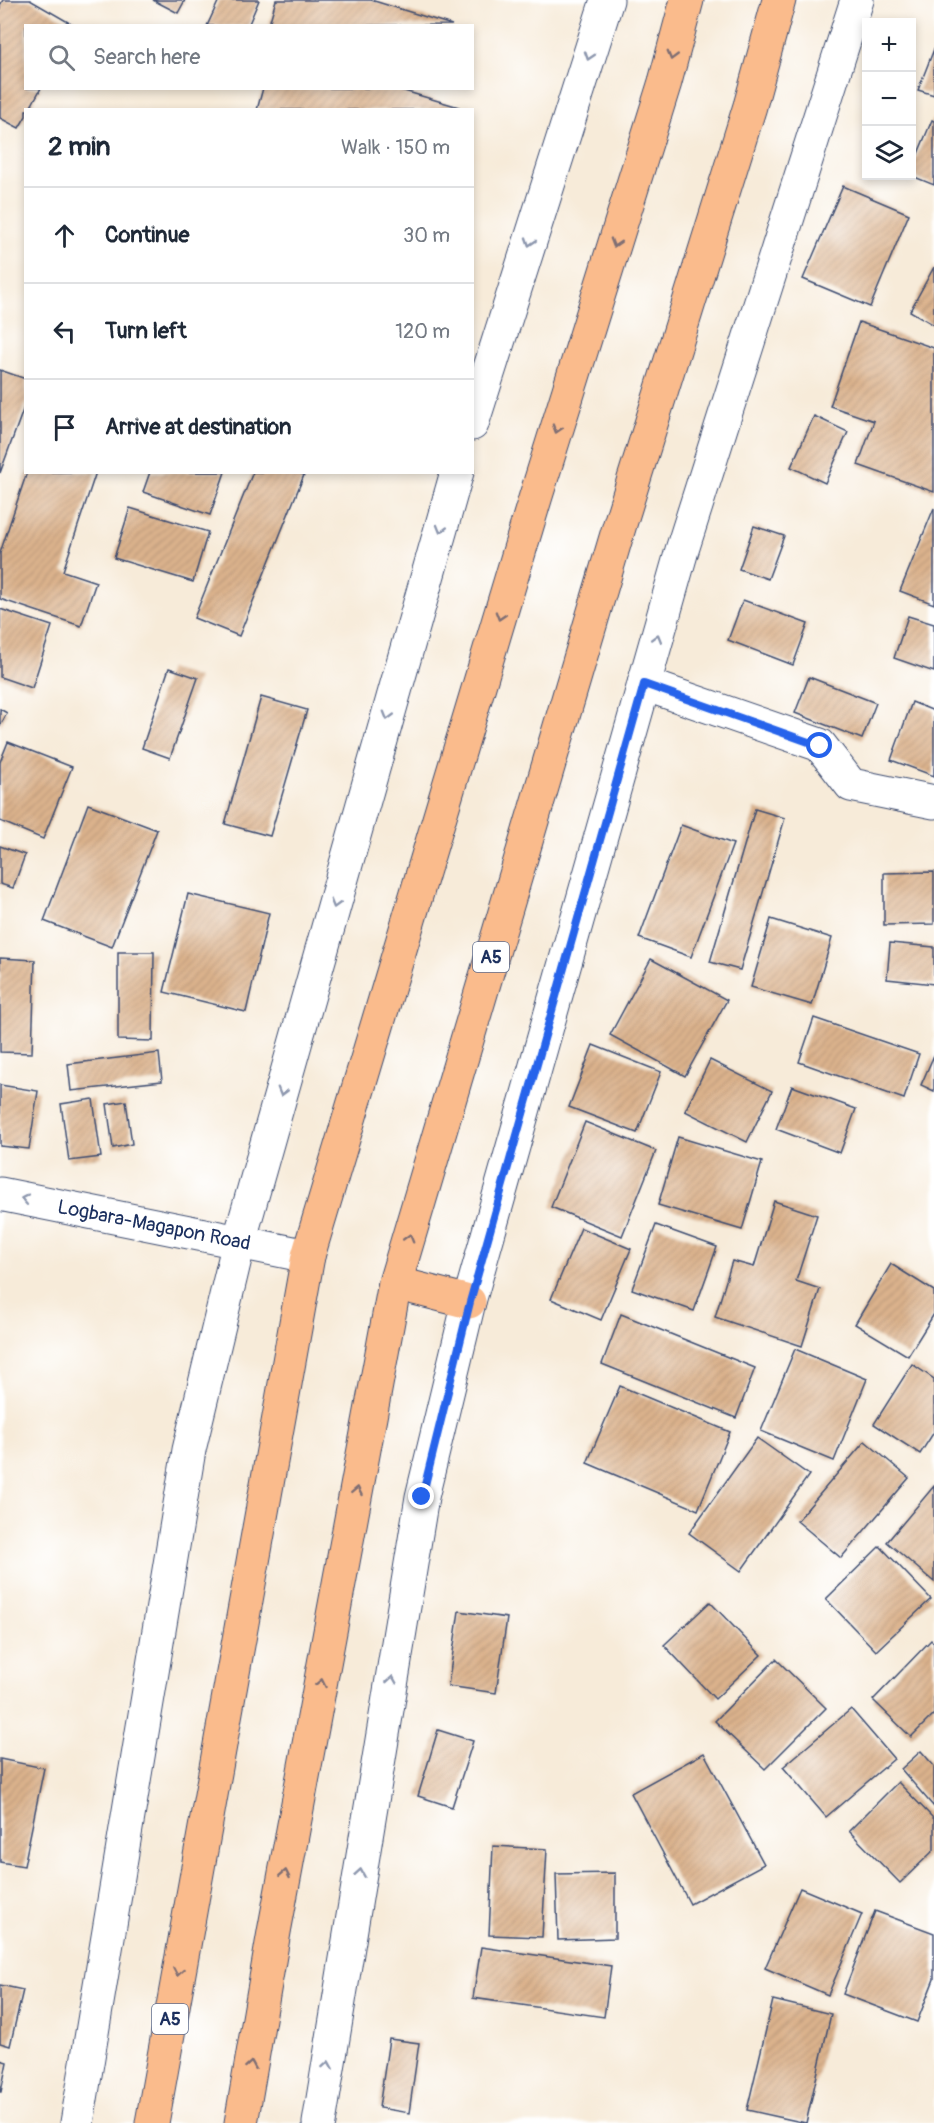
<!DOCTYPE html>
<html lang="en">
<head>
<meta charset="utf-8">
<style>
  :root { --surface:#fff; --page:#f6f6f7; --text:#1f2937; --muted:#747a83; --line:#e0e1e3 }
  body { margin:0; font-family:Pangolin,sans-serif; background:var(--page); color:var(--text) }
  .controls { position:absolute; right:18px; top:18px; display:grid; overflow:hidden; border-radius:0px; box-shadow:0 3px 9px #0003 }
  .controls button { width:54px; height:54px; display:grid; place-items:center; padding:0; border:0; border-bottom:2px solid var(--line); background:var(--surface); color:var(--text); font:30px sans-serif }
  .stop { position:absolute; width:18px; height:18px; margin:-14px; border:4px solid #2563eb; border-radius:50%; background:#fff }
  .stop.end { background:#2563eb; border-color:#fff; box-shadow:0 2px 6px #0008 }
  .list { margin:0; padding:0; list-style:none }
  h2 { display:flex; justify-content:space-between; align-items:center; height:78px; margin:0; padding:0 24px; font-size:26px }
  h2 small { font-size:20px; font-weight:400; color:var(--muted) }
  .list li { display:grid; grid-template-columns:39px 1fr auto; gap:18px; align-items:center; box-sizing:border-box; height:96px; padding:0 24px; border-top:2px solid var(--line) }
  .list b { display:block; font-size:22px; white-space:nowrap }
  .list em { font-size:20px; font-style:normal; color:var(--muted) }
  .icon { flex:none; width:33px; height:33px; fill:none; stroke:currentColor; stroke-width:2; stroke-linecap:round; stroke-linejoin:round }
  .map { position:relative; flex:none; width:934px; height:2123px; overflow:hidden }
  .search { position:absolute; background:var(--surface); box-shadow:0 3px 9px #0003; left:24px; top:24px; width:450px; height:66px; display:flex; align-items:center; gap:15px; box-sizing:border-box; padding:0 21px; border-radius:0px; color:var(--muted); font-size:22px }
  .panel { position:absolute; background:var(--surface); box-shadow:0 3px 9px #0003; left:24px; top:108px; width:450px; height:366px; border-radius:0px }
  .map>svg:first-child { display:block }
  .building { fill:url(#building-hatch) }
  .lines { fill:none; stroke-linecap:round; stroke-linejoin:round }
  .minor-casing { stroke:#3c4b70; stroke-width:35 }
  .tertiary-casing { stroke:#3c4b70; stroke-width:35 }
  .trunk-casing { stroke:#3c4b70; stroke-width:35 }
  .minor { stroke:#fff; stroke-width:33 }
  .tertiary { stroke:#fff; stroke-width:33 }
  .trunk { stroke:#fabb8c; stroke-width:33 }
  .oneway { stroke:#8d97ae }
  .oneway2 { stroke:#7f6e73 }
  .route { stroke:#2563eb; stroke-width:8 }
  .labels { text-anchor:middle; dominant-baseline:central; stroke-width:4.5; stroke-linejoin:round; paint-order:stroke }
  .shield { fill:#fff; stroke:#5f6d8e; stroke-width:1.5 }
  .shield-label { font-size:18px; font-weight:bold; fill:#1b2f5e }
  .street-label { font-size:20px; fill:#1b2f5e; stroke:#fff }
</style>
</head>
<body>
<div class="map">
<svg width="934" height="2123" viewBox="0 0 934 2123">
  <defs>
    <pattern id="building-hatch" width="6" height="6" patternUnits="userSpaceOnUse" patternTransform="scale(1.5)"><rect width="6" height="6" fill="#dbb28c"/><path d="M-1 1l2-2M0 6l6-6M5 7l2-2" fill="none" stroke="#bb997b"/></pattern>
  </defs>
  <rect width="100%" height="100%" fill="#fff"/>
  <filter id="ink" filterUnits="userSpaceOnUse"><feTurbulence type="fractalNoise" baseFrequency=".0167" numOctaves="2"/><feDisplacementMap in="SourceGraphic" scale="12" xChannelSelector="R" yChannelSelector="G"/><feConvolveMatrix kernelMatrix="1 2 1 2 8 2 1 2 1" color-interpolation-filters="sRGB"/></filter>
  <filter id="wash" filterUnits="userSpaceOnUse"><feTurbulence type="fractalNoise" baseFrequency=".008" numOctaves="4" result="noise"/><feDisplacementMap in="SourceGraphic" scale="24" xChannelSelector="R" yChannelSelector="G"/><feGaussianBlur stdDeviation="1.35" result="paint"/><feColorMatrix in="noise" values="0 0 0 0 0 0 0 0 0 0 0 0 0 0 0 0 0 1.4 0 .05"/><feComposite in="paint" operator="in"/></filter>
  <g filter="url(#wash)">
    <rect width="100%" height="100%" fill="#f7ebd9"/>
    <g id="blocks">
      <g class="building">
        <polygon points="3,0 30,0 75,26 26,26 26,88 41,88 29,110 26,110 26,116 19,128 0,118 0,5"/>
        <polygon points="153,0 185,0 178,13"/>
        <polygon points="219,0 259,0 248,26 207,26"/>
        <polygon points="276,0 371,0 452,25 276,26 269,24"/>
        <polygon points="934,49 934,95 918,90"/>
        <polygon points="263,88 394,88 459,107 458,110 257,110"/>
        <polygon points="932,120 934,121 934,185 912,176 912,168"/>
        <polygon points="843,186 909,214 870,307 803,279"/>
        <polygon points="934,267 934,325 910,311"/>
        <polygon points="859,322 934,348 934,492 858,465 874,421 830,406"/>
        <polygon points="0,370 26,379 26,402 0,473"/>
        <polygon points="814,416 848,432 825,483 791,467"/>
        <polygon points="27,472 96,472 63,571 96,582 81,626 0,599 0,553"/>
        <polygon points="150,472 225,472 210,515 143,492"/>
        <polygon points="253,472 298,472 304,475 239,636 194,618"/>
        <polygon points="130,508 208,532 193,582 114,558"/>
        <polygon points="934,508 934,604 900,591"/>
        <polygon points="754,526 784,536 768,579 739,569"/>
        <polygon points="743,600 808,624 793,665 728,640"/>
        <polygon points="0,609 52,626 32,688 0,677"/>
        <polygon points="908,616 934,624 934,672 894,658"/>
        <polygon points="169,668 198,678 170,758 142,748"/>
        <polygon points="809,677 876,703 862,739 795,713"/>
        <polygon points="261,697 307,710 270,836 225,824"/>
        <polygon points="912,702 934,711 934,776 891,760"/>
        <polygon points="0,709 7,713 0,726"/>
        <polygon points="8,742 72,767 43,839 0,821 0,762"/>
        <polygon points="88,804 157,830 112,947 44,921"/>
        <polygon points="755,809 785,818 740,970 710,962"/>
        <polygon points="681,825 733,844 691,957 639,938"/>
        <polygon points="0,846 25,855 13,888 0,884"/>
        <polygon points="934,872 934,924 884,925 884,873"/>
        <polygon points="188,894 269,913 246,1012 164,992"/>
        <polygon points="771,919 832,938 812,1005 751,987"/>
        <polygon points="890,943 934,947 934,984 887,979"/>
        <polygon points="118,952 154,952 153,1041 118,1040"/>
        <polygon points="0,958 35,960 32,1053 0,1052"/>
        <polygon points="651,959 727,1000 685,1076 610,1035"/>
        <polygon points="814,1018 919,1054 904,1099 799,1062"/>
        <polygon points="593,1045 661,1072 637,1133 569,1107"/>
        <polygon points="159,1053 162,1081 71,1091 68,1064"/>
        <polygon points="934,1055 934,1091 921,1085"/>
        <polygon points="710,1060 772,1091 747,1142 685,1111"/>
        <polygon points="0,1085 38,1091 29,1149 0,1146"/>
        <polygon points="792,1086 856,1109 840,1153 776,1129"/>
        <polygon points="93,1099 101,1157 69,1161 61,1104"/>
        <polygon points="126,1101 132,1144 113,1148 107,1104"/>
        <polygon points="585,1122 656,1151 622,1236 551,1207"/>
        <polygon points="678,1137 762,1162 742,1230 658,1205"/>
        <polygon points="774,1201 817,1215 796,1281 820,1289 802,1346 715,1317 732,1261 754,1267"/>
        <polygon points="656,1225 717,1247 694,1311 632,1289"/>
        <polygon points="581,1228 631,1249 601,1320 551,1299"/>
        <polygon points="891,1264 934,1291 934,1314 908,1356 855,1324"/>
        <polygon points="621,1314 755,1368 736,1418 602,1364"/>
        <polygon points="795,1349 867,1379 834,1461 761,1431"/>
        <polygon points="912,1364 934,1379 934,1432 920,1454 874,1424"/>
        <polygon points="620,1386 730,1432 698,1510 587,1463"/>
        <polygon points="757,1438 809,1475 741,1571 689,1533"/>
        <polygon points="865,1441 909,1478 841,1558 797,1521"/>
        <polygon points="934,1486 934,1582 887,1542"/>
        <polygon points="880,1546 931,1599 876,1651 826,1599"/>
        <polygon points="710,1602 761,1655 715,1699 664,1645"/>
        <polygon points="459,1611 507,1618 496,1693 448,1686"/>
        <polygon points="931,1640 934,1643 934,1714 911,1737 873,1700"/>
        <polygon points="776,1659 826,1708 765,1769 715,1721"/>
        <polygon points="851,1709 894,1759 826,1817 783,1767"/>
        <polygon points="438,1730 473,1741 452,1807 418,1796"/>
        <polygon points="921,1751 934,1766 934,1807 901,1769"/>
        <polygon points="704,1753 764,1864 690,1904 631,1793"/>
        <polygon points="0,1759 44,1768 24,1866 0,1862"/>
        <polygon points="898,1782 934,1819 934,1850 900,1883 849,1831"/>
        <polygon points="493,1846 547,1849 542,1937 489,1935"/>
        <polygon points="615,1873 615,1938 558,1940 556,1874"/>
        <polygon points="800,1888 862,1914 828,1995 765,1968"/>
        <polygon points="875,1911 934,1933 934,1979 917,2022 843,1994"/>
        <polygon points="481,1947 611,1966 604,2017 473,1998"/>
        <polygon points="0,1985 23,1990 10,2046 0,2043"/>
        <polygon points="773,2000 831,2014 806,2123 747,2110"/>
        <polygon points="389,2039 419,2043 409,2113 379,2108"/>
        <polygon points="0,2060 7,2062 1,2092 0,2092"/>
      </g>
    </g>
  </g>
  <g filter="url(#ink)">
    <use href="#blocks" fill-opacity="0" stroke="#3c4b70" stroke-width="1.5"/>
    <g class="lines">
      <g class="minor-casing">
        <polyline id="minor" points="644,684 820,745 851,785 934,802"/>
      </g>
      <g class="tertiary-casing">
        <g id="tertiary">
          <polyline points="472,424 607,0"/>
          <polyline points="0,1194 308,1256"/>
          <polyline points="77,2123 189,1450 239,1242 457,472"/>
          <polyline points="319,2123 422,1497 469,1302 682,550 857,0"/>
        </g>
      </g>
      <g class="trunk-casing">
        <g id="trunk">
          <polyline points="395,1283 469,1302"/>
          <polyline points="152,2123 308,1256 535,499 665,82 687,0"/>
          <polyline points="241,2123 274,1932 395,1283 620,524 750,106 779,0"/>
        </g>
      </g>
      <use href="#minor" class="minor"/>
      <use href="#tertiary" class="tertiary"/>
      <use href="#trunk" class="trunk"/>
    </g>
    <defs><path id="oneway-chevron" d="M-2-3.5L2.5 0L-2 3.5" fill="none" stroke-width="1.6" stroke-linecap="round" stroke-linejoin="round" transform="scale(1.5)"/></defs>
    <g class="oneway">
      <use href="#oneway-chevron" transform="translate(589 56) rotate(108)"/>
      <use href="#oneway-chevron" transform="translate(530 242) rotate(108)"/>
      <use href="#oneway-chevron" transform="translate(441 529) rotate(106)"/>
      <use href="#oneway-chevron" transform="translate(657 638) rotate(-74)"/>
      <use href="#oneway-chevron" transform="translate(388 716) rotate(106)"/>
      <use href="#oneway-chevron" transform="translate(335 904) rotate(106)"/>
      <use href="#oneway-chevron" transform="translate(282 1092) rotate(106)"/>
      <use href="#oneway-chevron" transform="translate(25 1199) rotate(-169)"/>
      <use href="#oneway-chevron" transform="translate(392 1680) rotate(-81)"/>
      <use href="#oneway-chevron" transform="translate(360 1873) rotate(-81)"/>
      <use href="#oneway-chevron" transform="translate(328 2065) rotate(-81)"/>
    </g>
    <g class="oneway2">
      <use href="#oneway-chevron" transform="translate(672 56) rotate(105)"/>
      <use href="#oneway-chevron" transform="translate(615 243) rotate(107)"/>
      <use href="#oneway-chevron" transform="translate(557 429) rotate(107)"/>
      <use href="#oneway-chevron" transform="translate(500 616) rotate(107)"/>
      <use href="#oneway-chevron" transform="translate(409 1238) rotate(-74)"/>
      <use href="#oneway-chevron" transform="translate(357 1491) rotate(-79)"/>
      <use href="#oneway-chevron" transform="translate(321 1683) rotate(-79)"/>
      <use href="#oneway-chevron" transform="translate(285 1874) rotate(-79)"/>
      <use href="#oneway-chevron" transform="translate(178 1972) rotate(100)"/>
      <use href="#oneway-chevron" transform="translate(251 2065) rotate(-80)"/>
    </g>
  </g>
  <g class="lines" filter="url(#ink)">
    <polyline class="route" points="422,1497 470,1302 644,684 820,746"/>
  </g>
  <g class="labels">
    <g class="shield">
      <rect x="473" y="942" width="36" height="30" rx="4.5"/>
      <rect x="152" y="2004" width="36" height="30" rx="4.5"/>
    </g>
    <g class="shield-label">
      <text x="491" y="957">A5</text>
      <text x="170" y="2019">A5</text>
    </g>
    <g class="street-label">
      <text transform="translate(154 1225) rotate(11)">Logbara-Magapon Road</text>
    </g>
  </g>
</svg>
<div class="controls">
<button>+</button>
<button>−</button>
<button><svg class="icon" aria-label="layers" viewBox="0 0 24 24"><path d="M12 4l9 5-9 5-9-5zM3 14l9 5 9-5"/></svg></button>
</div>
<div class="stop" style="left:820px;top:746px"></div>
<div class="stop end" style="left:422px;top:1497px"></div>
<div class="search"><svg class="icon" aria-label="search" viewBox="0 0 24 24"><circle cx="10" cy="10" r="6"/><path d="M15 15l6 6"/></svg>Search here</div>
<section class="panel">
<h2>2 min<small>Walk · 150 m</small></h2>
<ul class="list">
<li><svg class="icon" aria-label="ahead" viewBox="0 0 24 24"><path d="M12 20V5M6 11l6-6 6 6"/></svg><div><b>Continue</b></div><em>30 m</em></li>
<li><svg class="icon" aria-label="left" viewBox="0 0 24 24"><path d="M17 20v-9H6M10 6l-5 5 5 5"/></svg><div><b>Turn left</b></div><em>120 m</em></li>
<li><svg class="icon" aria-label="arrive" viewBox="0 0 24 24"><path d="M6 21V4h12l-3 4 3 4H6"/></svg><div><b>Arrive at destination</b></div></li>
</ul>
</section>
</div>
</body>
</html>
